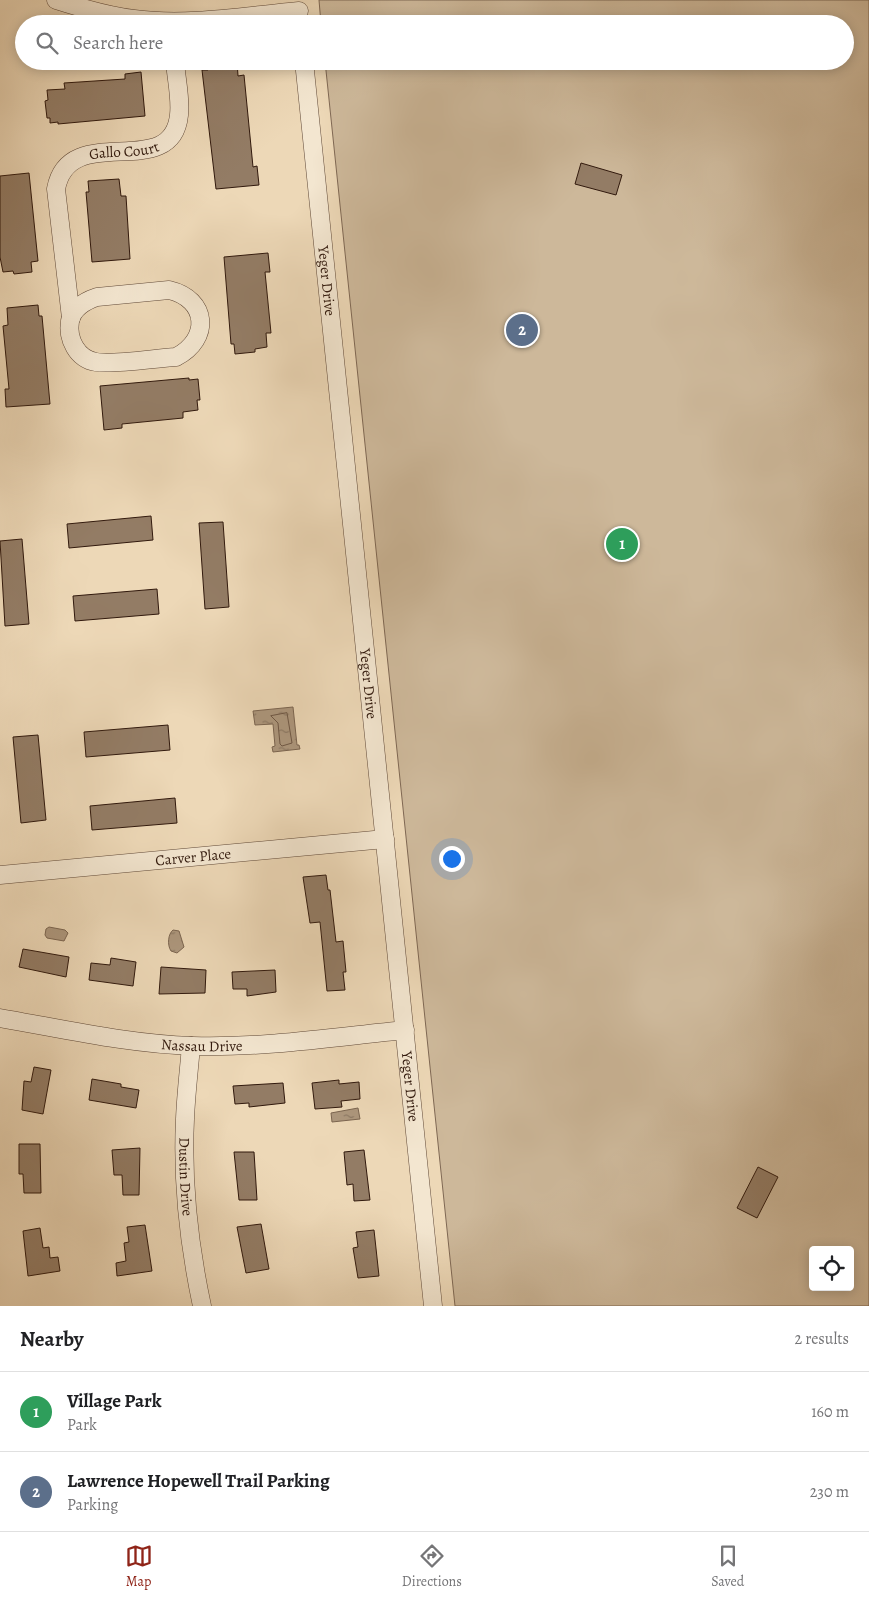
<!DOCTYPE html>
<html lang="en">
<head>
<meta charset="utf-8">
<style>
  :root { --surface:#fff; --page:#f6f6f6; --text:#202124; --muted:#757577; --line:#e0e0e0; --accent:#8f2418 }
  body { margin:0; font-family:Alegreya,serif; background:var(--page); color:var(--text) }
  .controls { position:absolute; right:15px; bottom:15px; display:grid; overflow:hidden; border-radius:5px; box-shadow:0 2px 12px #0003 }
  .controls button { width:45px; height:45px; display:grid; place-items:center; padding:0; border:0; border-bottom:1px solid var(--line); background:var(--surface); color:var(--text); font:25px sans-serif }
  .you { position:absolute; left:451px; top:858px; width:18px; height:18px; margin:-12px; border:4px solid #fff; border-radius:50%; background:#1a73e8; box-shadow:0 0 0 8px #1a73e833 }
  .badge { display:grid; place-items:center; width:32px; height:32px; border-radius:50%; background:var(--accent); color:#fff; font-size:16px; font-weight:700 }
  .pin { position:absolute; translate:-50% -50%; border:2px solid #fff; box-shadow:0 1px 5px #0006 }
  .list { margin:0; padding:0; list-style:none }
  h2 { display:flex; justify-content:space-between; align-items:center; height:65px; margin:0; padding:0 20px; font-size:21px }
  h2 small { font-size:16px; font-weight:400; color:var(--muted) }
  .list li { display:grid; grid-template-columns:32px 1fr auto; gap:15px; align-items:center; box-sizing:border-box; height:80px; padding:0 20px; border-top:1px solid var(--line) }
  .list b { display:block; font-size:19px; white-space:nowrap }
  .list p { margin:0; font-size:16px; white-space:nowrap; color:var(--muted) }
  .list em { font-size:16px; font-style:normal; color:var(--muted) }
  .icon { flex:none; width:28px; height:28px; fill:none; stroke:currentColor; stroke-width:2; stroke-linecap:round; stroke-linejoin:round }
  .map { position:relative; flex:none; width:869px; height:1306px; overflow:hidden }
  .search { position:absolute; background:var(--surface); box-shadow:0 2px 12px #0003; left:15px; right:15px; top:15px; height:55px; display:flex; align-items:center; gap:12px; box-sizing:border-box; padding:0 18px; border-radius:28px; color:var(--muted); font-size:19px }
  .sheet { height:225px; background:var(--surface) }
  nav { display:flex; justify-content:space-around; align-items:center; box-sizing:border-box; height:70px; border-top:1px solid var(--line); background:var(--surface); font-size:14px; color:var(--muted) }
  nav a { display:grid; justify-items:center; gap:2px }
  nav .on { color:var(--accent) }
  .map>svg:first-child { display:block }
  .park { fill:#cdb89a; stroke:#7f6854; fill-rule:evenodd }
  .water { fill:url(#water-ripples); stroke:#7b6550 }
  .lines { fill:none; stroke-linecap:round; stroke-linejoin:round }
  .shore { stroke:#6f5845; stroke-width:1 }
  .building { fill:#937c65; stroke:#31190d }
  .minor-casing { stroke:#604938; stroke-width:19 }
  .minor { stroke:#f3e6d0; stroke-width:18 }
  .labels { text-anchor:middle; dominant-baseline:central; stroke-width:4; stroke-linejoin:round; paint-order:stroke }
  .street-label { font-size:15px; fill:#31190d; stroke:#f3e6d0 }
</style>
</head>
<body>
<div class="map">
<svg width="869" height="1306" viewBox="0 0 869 1306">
  <defs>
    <pattern id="water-ripples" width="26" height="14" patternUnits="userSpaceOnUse" patternTransform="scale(1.25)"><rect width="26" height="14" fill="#ad977d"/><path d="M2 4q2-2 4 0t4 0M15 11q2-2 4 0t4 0" fill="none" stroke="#8d7a65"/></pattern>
  </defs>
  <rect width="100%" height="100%" fill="#edd8b7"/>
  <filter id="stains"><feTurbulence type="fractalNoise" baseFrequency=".004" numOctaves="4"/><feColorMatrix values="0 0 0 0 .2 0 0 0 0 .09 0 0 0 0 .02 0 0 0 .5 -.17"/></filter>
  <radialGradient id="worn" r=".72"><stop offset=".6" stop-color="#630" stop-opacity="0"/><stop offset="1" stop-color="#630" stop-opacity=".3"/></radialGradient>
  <path class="park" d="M319,0H869V1306H455L325,61H845V24H321ZM813,1250H850V1287H813Z"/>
  <g class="water">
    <polygon points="293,707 297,745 299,745 300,749 273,752 272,747 275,746 273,724 255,725 253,711"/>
    <polygon points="49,927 65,930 68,933 64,941 47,938 45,935 46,929"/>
    <path d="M173,930L179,931L184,947L177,953L171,951C167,945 168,934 173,930Z"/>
    <polygon points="358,1108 360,1119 332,1122 331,1113"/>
  </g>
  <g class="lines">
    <polygon class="shore" points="287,713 292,743 282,746 280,744 278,723 271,716"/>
  </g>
  <g class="building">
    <polygon points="207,61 237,61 238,76 244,75 253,167 257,166 259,185 216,189 202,70 208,70"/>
    <polygon points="141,72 145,116 58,124 58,122 50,123 50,118 47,118 45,101 48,100 47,90 65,89 64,83 125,79 125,74"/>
    <polygon points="581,163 622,175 616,195 575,184"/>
    <polygon points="29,173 38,261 31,262 32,272 14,274 13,271 3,272 0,257 0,176"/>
    <polygon points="119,179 121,196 126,196 130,259 92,262 86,192 89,192 88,181"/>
    <polygon points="268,253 270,272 265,272 271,333 266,333 267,347 255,349 255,352 235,354 234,344 231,344 224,257"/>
    <polygon points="38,305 39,316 42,316 50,404 6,407 5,389 9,389 3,326 8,325 7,308"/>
    <polygon points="189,378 189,380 198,379 200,400 197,400 198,410 183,412 183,418 122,424 122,428 104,430 100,386"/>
    <polygon points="151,516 153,540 69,548 67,524"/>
    <polygon points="223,522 229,607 205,609 199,523"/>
    <polygon points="22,539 29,624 5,626 0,541"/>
    <polygon points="157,589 159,614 75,621 73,596"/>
    <polygon points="168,725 170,750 86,757 84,732"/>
    <polygon points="38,735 46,820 21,823 13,737"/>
    <polygon points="175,798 177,823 92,830 90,806"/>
    <polygon points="326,875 328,890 330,890 336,942 343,941 346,972 343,972 345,990 327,991 320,922 310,923 303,877"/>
    <polygon points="23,949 69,957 66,977 19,967"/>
    <polygon points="111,958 136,962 133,986 89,980 91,963 110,965"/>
    <polygon points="161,967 206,970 205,993 159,994"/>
    <polygon points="275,970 276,992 247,996 247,989 233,989 232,972"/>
    <polygon points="34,1067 51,1070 43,1114 22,1110 24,1081 31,1082"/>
    <polygon points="92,1079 121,1084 121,1087 139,1090 136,1108 89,1100"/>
    <polygon points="339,1080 339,1084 359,1082 360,1099 341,1101 342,1107 315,1109 312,1083"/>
    <polygon points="283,1083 285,1103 249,1107 249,1103 235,1104 233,1086"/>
    <polygon points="19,1144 40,1144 41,1193 24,1193 23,1174 19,1174"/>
    <polygon points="140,1148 139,1195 123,1195 122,1175 114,1175 112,1150"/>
    <polygon points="364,1150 370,1200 354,1201 353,1184 347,1185 344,1152"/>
    <polygon points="234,1152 254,1152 257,1200 239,1200"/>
    <polygon points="758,1167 778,1177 757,1218 737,1208"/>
    <polygon points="261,1224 269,1269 246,1273 237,1227"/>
    <polygon points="145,1225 152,1271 117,1276 116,1263 126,1261 124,1243 129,1242 127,1227"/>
    <polygon points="40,1228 43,1248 49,1247 50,1258 58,1257 60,1271 28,1276 23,1231"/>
    <polygon points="374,1230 379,1276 358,1278 353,1248 358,1247 356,1232"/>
  </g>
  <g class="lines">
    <g class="minor-casing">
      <g id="minor">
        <path d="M56,0C81,8 107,16 134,19C188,26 244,16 299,11"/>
        <path id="s1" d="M304,61L433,1306"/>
        <path d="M169,290C208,299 211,339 176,357C156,358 114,365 96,362C77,359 67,339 70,321C73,308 85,301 97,297Z"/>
        <path id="s2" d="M71,318L56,189C69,119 172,184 179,115C181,98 176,78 175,61"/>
        <path id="s3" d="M0,875L385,839"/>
        <path id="s4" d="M0,1018C64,1029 128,1044 193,1046C264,1048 335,1037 405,1030"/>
        <path id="s5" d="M191,1046C189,1070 186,1094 185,1119C182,1181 189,1245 202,1306"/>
      </g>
    </g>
    <use href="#minor" class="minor"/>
  </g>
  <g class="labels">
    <g class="street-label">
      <text stroke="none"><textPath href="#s2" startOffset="216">Gallo Court</textPath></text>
      <text stroke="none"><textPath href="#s1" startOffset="221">Yeger Drive</textPath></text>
      <text stroke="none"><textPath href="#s1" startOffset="626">Yeger Drive</textPath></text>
      <text stroke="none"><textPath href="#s3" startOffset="194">Carver Place</textPath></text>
      <text stroke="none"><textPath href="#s4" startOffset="204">Nassau Drive</textPath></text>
      <text stroke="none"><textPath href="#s1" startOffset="1031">Yeger Drive</textPath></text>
      <text stroke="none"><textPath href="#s5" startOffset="131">Dustin Drive</textPath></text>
    </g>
  </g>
  <rect width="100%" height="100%" filter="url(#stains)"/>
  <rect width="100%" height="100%" fill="url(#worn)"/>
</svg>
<div class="controls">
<button><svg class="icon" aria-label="locate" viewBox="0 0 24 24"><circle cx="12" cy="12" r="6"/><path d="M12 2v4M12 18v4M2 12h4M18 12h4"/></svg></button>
</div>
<div class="you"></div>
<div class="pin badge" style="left:622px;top:544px;background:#2e9e5b">1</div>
<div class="pin badge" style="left:522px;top:330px;background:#5c6f8a">2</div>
<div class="search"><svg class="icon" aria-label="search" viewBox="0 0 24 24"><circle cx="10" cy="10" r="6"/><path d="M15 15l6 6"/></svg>Search here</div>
</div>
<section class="sheet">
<h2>Nearby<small>2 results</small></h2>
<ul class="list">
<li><span class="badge" style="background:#2e9e5b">1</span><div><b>Village Park</b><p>Park</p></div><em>160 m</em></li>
<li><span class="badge" style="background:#5c6f8a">2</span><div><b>Lawrence Hopewell Trail Parking</b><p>Parking</p></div><em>230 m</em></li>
</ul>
</section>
<nav>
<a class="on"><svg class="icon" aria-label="map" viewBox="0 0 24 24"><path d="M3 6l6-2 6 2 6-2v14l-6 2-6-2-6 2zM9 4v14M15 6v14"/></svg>Map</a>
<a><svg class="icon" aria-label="directions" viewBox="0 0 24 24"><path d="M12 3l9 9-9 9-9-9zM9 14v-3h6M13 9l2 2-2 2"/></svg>Directions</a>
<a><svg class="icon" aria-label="saved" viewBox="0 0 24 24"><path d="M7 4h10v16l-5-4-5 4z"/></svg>Saved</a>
</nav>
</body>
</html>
